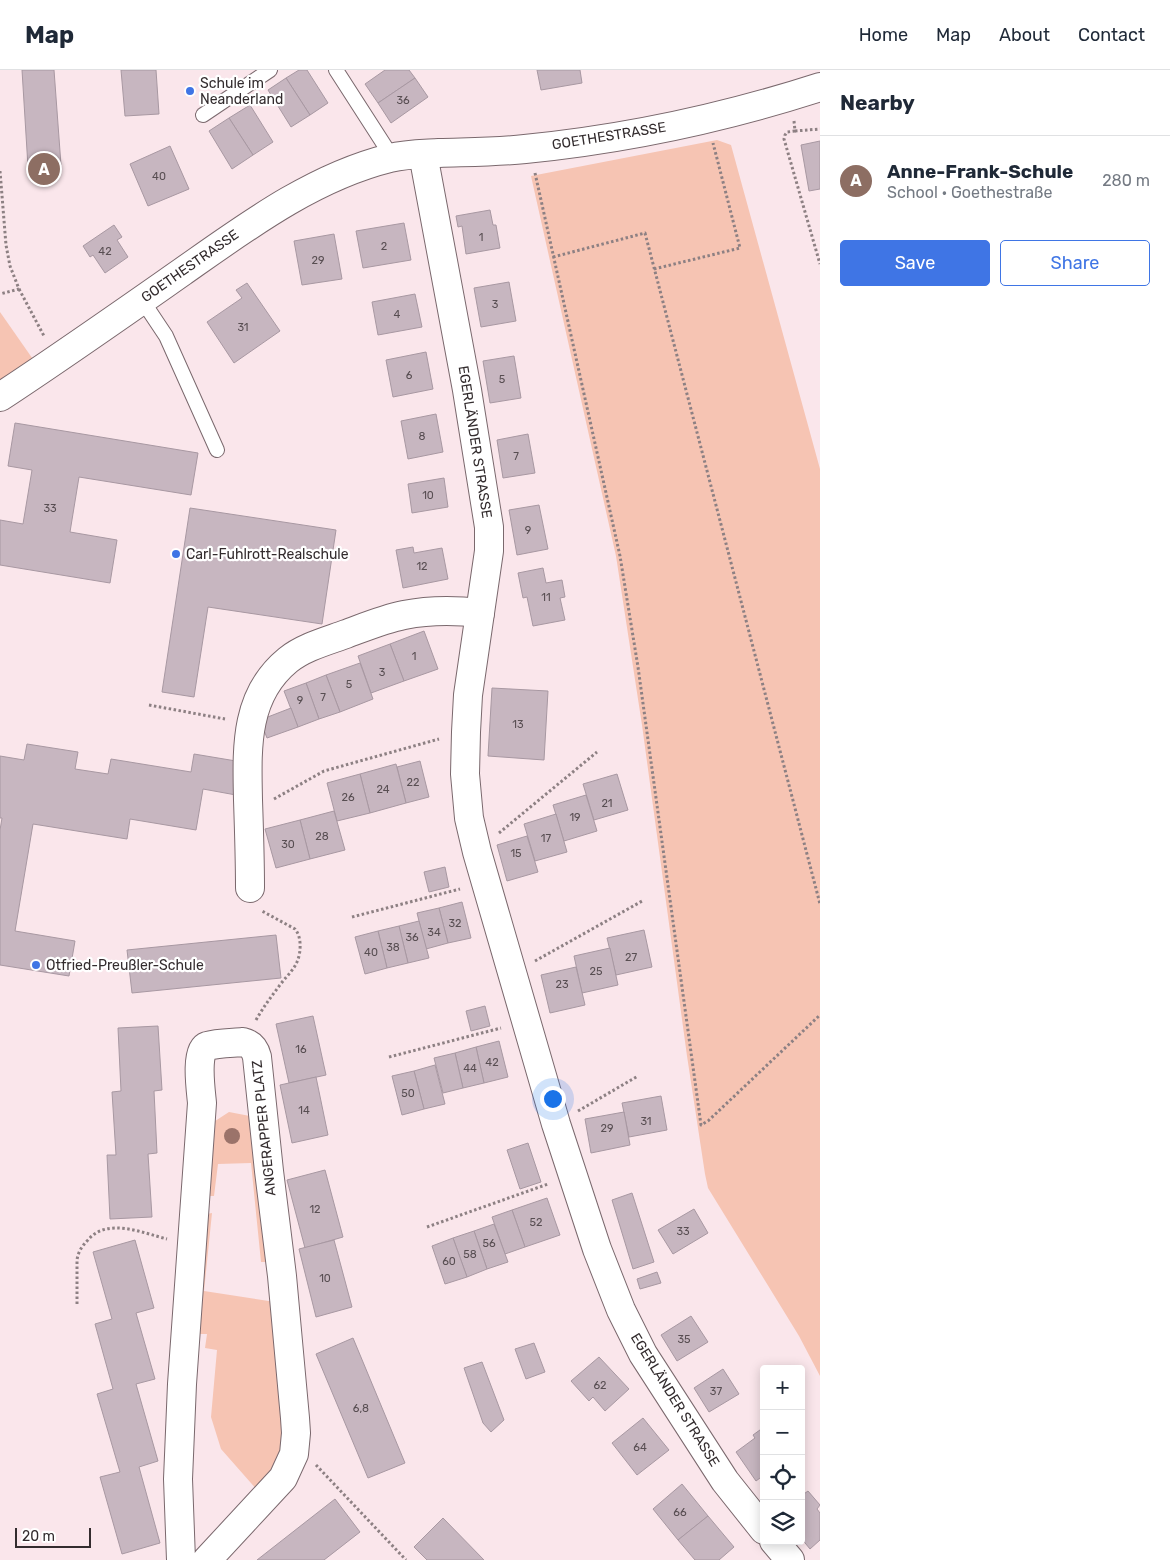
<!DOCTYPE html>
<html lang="en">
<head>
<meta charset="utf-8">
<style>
  :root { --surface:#fff; --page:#f6f6f7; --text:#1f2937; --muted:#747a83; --line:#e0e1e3; --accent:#3f75e5 }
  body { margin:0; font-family:Rubik,sans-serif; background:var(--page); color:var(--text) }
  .controls { position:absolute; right:15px; bottom:15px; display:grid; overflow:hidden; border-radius:5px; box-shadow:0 2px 12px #0003 }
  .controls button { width:45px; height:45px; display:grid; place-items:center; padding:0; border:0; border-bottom:1px solid var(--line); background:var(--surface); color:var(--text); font:25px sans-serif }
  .scale { position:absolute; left:15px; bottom:12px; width:76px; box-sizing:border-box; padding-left:5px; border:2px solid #332c2e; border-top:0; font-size:14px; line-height:18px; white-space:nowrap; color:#332c2e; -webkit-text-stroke:4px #fff; paint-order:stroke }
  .you { position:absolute; left:552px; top:1028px; width:18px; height:18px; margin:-12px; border:4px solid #fff; border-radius:50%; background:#1a73e8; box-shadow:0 0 0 8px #1a73e833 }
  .badge { display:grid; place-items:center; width:32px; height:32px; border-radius:50%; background:var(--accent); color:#fff; font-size:16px; font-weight:700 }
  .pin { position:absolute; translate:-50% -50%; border:2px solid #fff; box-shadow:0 1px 5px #0006 }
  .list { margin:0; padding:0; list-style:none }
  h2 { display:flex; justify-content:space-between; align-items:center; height:65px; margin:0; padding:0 20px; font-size:21px }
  h2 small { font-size:16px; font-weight:400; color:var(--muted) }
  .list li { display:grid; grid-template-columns:32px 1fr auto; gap:15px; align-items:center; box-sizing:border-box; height:90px; padding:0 20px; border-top:1px solid var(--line) }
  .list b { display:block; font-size:19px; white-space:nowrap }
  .list p { margin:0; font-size:16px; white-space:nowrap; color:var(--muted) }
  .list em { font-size:16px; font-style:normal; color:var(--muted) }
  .actions { display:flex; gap:10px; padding:15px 20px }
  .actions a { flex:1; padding:11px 0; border:1px solid var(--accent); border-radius:5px; text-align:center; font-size:18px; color:var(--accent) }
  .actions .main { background:var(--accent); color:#fff }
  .icon { flex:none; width:28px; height:28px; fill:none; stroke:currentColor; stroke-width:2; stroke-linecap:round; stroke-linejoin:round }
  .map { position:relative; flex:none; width:820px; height:1490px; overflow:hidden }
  header { display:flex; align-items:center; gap:30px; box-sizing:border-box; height:70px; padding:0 25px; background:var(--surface); border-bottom:1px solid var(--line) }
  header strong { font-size:24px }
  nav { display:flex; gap:28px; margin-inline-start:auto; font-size:18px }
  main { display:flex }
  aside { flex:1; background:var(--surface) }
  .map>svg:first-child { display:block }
  .green { fill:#f6c4b3 }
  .building { fill:#c7b6c0; stroke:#a898a2 }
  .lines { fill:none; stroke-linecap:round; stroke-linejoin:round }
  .lane-casing { stroke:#7a686d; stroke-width:16 }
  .street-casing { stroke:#7a686d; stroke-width:30 }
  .path { stroke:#8d8083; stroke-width:3; stroke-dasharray:2.5 2.5; stroke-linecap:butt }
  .lane { stroke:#fff; stroke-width:14 }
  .street { stroke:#fff; stroke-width:28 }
  .tree { fill:#9b736a }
  .poi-dot { fill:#3f75e5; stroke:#fff; stroke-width:2 }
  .labels { text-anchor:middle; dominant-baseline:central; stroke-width:4.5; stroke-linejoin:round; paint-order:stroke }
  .number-label { font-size:11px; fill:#584e52 }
  .poi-label { font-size:14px; fill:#332c2e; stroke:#fff; text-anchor:start }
  .street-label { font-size:14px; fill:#332c2e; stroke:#fff }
</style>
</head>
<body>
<header>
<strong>Map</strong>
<nav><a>Home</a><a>Map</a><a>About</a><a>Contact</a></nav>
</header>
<main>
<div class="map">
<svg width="820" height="1490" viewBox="0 0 820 1490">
  <rect width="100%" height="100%" fill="#fae6eb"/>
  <g class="green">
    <polygon points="717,70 731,75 820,399 820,1306 799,1266 708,1118 705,1104 687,986 642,655 616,486 531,106"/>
    <polygon points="0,242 37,295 0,320"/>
    <polygon points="229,1042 255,1047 270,1192 261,1192 251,1093 218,1094 214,1126 203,1126 209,1055"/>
    <polygon points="212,1143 204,1221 275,1232 284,1386 258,1421 221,1379 211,1347 217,1280 205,1278 207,1264 196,1264 202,1145"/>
  </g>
  <g class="building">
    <polygon points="22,0 54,0 61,95 28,97"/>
    <polygon points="121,0 156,0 159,44 125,46"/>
    <polygon points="299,0 307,0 328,33 310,45 286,8"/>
    <polygon points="385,0 409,0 415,8 378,33 365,14"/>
    <polygon points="537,0 580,0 582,13 541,20"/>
    <polygon points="286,8 310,45 291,57 268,20"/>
    <polygon points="415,8 428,27 391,53 378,33"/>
    <polygon points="250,35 273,72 253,85 229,48"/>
    <polygon points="229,48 253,85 232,99 209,61"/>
    <polygon points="820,71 820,119 809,121 801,75"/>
    <polygon points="170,76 189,119 148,136 130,94"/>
    <polygon points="490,140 493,155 496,155 500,178 466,184 462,156 458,157 456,146"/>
    <polygon points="404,153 411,190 363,198 356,161"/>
    <polygon points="114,155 122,167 117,170 128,187 105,203 93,185 90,187 83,176"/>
    <polygon points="334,164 342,209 302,215 294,171"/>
    <polygon points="509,212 516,251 481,257 474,218"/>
    <polygon points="247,213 280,261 234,293 207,252 242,228 236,220"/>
    <polygon points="415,224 422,257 378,265 372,232"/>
    <polygon points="426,282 433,319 393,327 386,290"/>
    <polygon points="514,286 521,328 490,333 483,291"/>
    <polygon points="436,344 443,382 408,389 401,351"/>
    <polygon points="15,353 198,383 191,425 79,407 70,462 117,470 110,513 0,495 0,450 23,454 32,400 8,396"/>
    <polygon points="528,364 535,403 503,408 497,370"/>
    <polygon points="444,408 448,437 412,443 408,414"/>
    <polygon points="539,435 548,479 517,485 509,440"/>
    <polygon points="190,438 336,460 322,554 208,537 194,627 162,622"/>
    <polygon points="413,477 414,483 442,478 448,509 403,518 396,480"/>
    <polygon points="543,498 546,513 562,510 565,527 560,528 565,550 533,556 527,527 523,528 518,503"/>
    <polygon points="424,561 438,599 404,611 390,574"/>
    <polygon points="390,574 404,611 371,623 358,586"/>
    <polygon points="360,593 373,629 340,642 326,605"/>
    <polygon points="326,605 340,642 319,649 306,613"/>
    <polygon points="306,613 319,649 298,657 284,621"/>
    <polygon points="492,618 548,621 544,690 488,686"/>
    <polygon points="291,638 298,657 267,668 260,650"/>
    <polygon points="27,674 78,682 75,699 108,704 111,689 191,702 194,684 242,692 236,725 203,719 196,760 130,749 127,769 33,754 15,861 75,871 69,906 0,895 0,760 2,748 0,748 0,686 24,690"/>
    <polygon points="420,691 429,727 406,733 397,697"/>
    <polygon points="396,694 406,733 370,743 360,704"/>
    <polygon points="360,704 370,743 337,751 327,713"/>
    <polygon points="617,704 628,740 594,750 583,714"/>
    <polygon points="586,725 597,761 564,771 553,735"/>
    <polygon points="334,741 345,780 310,789 300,750"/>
    <polygon points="556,744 567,782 535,791 524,754"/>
    <polygon points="300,750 310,789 276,798 265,759"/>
    <polygon points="527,766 538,802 507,811 497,775"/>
    <polygon points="445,797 449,817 429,822 424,802"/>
    <polygon points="462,832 471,868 448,873 439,838"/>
    <polygon points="439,838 448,873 426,879 417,843"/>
    <polygon points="419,851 429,888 408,893 399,856"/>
    <polygon points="399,856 408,893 387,898 378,861"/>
    <polygon points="644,860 652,897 616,905 607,868"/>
    <polygon points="378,861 387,898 365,904 355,867"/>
    <polygon points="276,865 281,908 132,923 127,880"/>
    <polygon points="610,878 618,915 582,923 574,886"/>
    <polygon points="576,897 585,935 550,943 541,905"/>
    <polygon points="485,936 490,956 471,961 466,941"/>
    <polygon points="313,946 326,1005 289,1013 276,954"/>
    <polygon points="158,956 162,1020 154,1021 157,1083 148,1084 152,1147 110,1149 107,1085 116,1085 112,1022 121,1021 118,958"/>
    <polygon points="499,971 508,1007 484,1013 476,977"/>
    <polygon points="476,977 484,1013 463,1018 455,983"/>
    <polygon points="455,983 463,1018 443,1023 434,988"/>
    <polygon points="435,995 445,1034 424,1039 414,1001"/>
    <polygon points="414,1001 424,1039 402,1045 392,1006"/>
    <polygon points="316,1007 328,1065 292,1073 280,1015"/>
    <polygon points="661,1026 667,1060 629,1067 622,1033"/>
    <polygon points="624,1042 630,1075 591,1083 585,1049"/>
    <polygon points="528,1073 541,1112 520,1119 507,1080"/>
    <polygon points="325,1100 343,1167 305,1178 287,1110"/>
    <polygon points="632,1123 654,1192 633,1199 612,1130"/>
    <polygon points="547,1128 560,1165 525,1177 512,1140"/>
    <polygon points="694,1139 708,1163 673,1184 658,1160"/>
    <polygon points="512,1140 525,1177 505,1184 492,1147"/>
    <polygon points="494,1154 508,1192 487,1199 474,1161"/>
    <polygon points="474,1161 487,1199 467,1207 453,1168"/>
    <polygon points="453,1168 467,1207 445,1214 432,1176"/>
    <polygon points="135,1170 154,1238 136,1243 155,1309 136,1314 158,1391 139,1397 160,1473 122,1484 100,1407 120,1402 97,1324 113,1319 95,1254 112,1249 93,1182"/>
    <polygon points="334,1170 352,1237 316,1247 299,1179"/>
    <polygon points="657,1202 661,1213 640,1219 637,1209"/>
    <polygon points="691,1246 708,1272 677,1291 661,1265"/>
    <polygon points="353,1268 405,1393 368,1408 316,1284"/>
    <polygon points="534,1273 545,1302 526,1309 515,1279"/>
    <polygon points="599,1287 629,1319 605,1341 593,1327 589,1331 571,1311"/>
    <polygon points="482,1292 504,1350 491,1362 483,1353 464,1298"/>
    <polygon points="723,1299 739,1324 709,1342 694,1318"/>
    <polygon points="643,1348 669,1380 637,1405 612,1373"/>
    <polygon points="764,1357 764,1405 756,1411 736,1382 755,1368 753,1365"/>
    <polygon points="682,1414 708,1446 678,1470 653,1439"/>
    <polygon points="808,1421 820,1435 817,1439 820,1443 820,1470 810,1479 801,1468 801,1426"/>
    <polygon points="335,1429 360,1462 324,1490 257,1490"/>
    <polygon points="708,1446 734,1477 719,1490 695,1490 678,1470"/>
    <polygon points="443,1448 484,1490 427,1490 414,1477"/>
  </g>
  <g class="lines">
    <g class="lane-casing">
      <g id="lane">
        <polyline points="336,0 392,87"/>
        <polyline points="203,45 270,0"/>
        <polyline points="142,230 166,266 217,380"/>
      </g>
    </g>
    <g class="street-casing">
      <g id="street">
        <polyline points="423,84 467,320 489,457 489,481 468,625 466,662 465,704 469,748 477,782 556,1054 597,1179 621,1240 643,1284 725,1411 764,1460"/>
        <path d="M0,327C61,287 122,244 182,202C246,157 313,107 390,88C406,84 423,84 439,83C468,82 497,82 525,79C626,69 724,48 820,17"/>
        <path d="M250,818C250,789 249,759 248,730C247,679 244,626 288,590C304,577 327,571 346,564C365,557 384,549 404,545C429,540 454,540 480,543"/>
        <polyline points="774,1471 790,1490"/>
        <path d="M181,1490L178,1409L182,1314L202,1033C201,1022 195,980 207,976C217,973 233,973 243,972C251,974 255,979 257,987L269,1101L282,1206L295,1348L296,1363L294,1384L283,1408L207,1490"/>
      </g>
    </g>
    <g class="path">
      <polyline points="794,51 795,61 787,62 785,65 784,69 820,194"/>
      <polyline points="795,61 820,59"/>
      <polyline points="0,101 6,175 10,196 19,219 0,224"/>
      <polyline points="535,103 620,486 638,597 701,1055 708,1051 820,945"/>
      <polyline points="553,187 645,163 820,834"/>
      <polyline points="654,199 740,178 713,73"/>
      <polyline points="19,219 44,266"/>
      <polyline points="149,635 225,649"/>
      <polyline points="274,729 324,701 439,669"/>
      <polyline points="499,763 597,682"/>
      <polyline points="352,847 460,819"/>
      <polyline points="535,891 644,830"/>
      <path d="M256,950C264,936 273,924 283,911C288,905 294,899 297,892C301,883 302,867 295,859L262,841"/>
      <polyline points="389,987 501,958"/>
      <polyline points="578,1041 638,1006"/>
      <polyline points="427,1157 548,1114"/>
      <path d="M77,1234V1190C78,1182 82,1176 88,1170C107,1147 143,1163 167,1169"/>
      <polyline points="316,1395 406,1490"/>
    </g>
    <use href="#lane" class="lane"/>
    <use href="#street" class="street"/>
  </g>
  <circle class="tree" cx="232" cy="1066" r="8"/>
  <g class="poi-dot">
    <circle cx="190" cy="21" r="5"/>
    <circle cx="176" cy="484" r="5"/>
    <circle cx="36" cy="895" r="5"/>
  </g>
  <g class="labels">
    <g class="number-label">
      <text x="403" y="30">36</text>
      <text x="159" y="106">40</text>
      <text x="481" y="167">1</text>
      <text x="384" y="176">2</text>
      <text x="105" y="181">42</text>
      <text x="318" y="190">29</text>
      <text x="495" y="234">3</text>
      <text x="397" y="244">4</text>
      <text x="243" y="257">31</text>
      <text x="409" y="305">6</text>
      <text x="502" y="309">5</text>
      <text x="422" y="366">8</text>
      <text x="516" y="386">7</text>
      <text x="428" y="425">10</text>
      <text x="50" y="438">33</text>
      <text x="528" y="460">9</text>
      <text x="422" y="496">12</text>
      <text x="546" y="527">11</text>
      <text x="414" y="586">1</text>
      <text x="382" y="602">3</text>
      <text x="349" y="614">5</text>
      <text x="323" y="627">7</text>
      <text x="300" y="630">9</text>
      <text x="518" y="654">13</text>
      <text x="413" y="712">22</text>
      <text x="383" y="719">24</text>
      <text x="348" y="727">26</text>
      <text x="607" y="733">21</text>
      <text x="575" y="747">19</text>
      <text x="322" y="766">28</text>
      <text x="546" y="768">17</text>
      <text x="288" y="774">30</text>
      <text x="516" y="783">15</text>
      <text x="455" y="853">32</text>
      <text x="434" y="862">34</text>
      <text x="412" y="867">36</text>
      <text x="393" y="877">38</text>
      <text x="371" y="882">40</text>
      <text x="631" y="887">27</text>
      <text x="596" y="901">25</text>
      <text x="562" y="914">23</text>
      <text x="301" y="979">16</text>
      <text x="492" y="992">42</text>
      <text x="470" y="998">44</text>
      <text x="408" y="1023">50</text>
      <text x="304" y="1040">14</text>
      <text x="646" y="1051">31</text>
      <text x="607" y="1058">29</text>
      <text x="315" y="1139">12</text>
      <text x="536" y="1152">52</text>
      <text x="683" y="1161">33</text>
      <text x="489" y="1173">56</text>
      <text x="470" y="1184">58</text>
      <text x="449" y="1191">60</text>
      <text x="325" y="1208">10</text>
      <text x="684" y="1269">35</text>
      <text x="600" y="1315">62</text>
      <text x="716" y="1321">37</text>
      <text x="361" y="1338">6,8</text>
      <text x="640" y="1377">64</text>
      <text x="680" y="1442">66</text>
    </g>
    <g class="poi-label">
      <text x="200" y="13">Schule im<tspan x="200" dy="16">Neanderland</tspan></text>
      <text x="186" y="484">Carl-Fuhlrott-Realschule</text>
      <text x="46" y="895">Otfried-Preußler-Schule</text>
    </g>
    <g class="street-label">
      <text transform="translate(609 66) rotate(-9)">GOETHESTRASSE</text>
      <text transform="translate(190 196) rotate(-35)">GOETHESTRASSE</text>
      <text transform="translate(475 372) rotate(81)">EGERLÄNDER STRASSE</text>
      <text transform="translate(264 1058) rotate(-96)">ANGERAPPER PLATZ</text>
      <text transform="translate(675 1330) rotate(58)">EGERLÄNDER STRASSE</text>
    </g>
  </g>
</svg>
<div class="controls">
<button>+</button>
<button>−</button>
<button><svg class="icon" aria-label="locate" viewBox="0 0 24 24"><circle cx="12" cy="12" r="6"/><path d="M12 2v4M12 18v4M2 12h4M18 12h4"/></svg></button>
<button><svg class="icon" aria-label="layers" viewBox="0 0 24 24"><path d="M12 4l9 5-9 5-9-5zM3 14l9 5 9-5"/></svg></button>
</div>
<div class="scale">20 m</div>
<div class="you"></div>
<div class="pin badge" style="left:44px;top:99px;background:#8d6e63">A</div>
</div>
<aside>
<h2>Nearby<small></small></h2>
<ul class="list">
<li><span class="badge" style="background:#8d6e63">A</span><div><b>Anne-Frank-Schule</b><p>School · Goethestraße</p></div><em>280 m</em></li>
</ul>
<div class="actions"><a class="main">Save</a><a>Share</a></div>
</aside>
</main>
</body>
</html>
